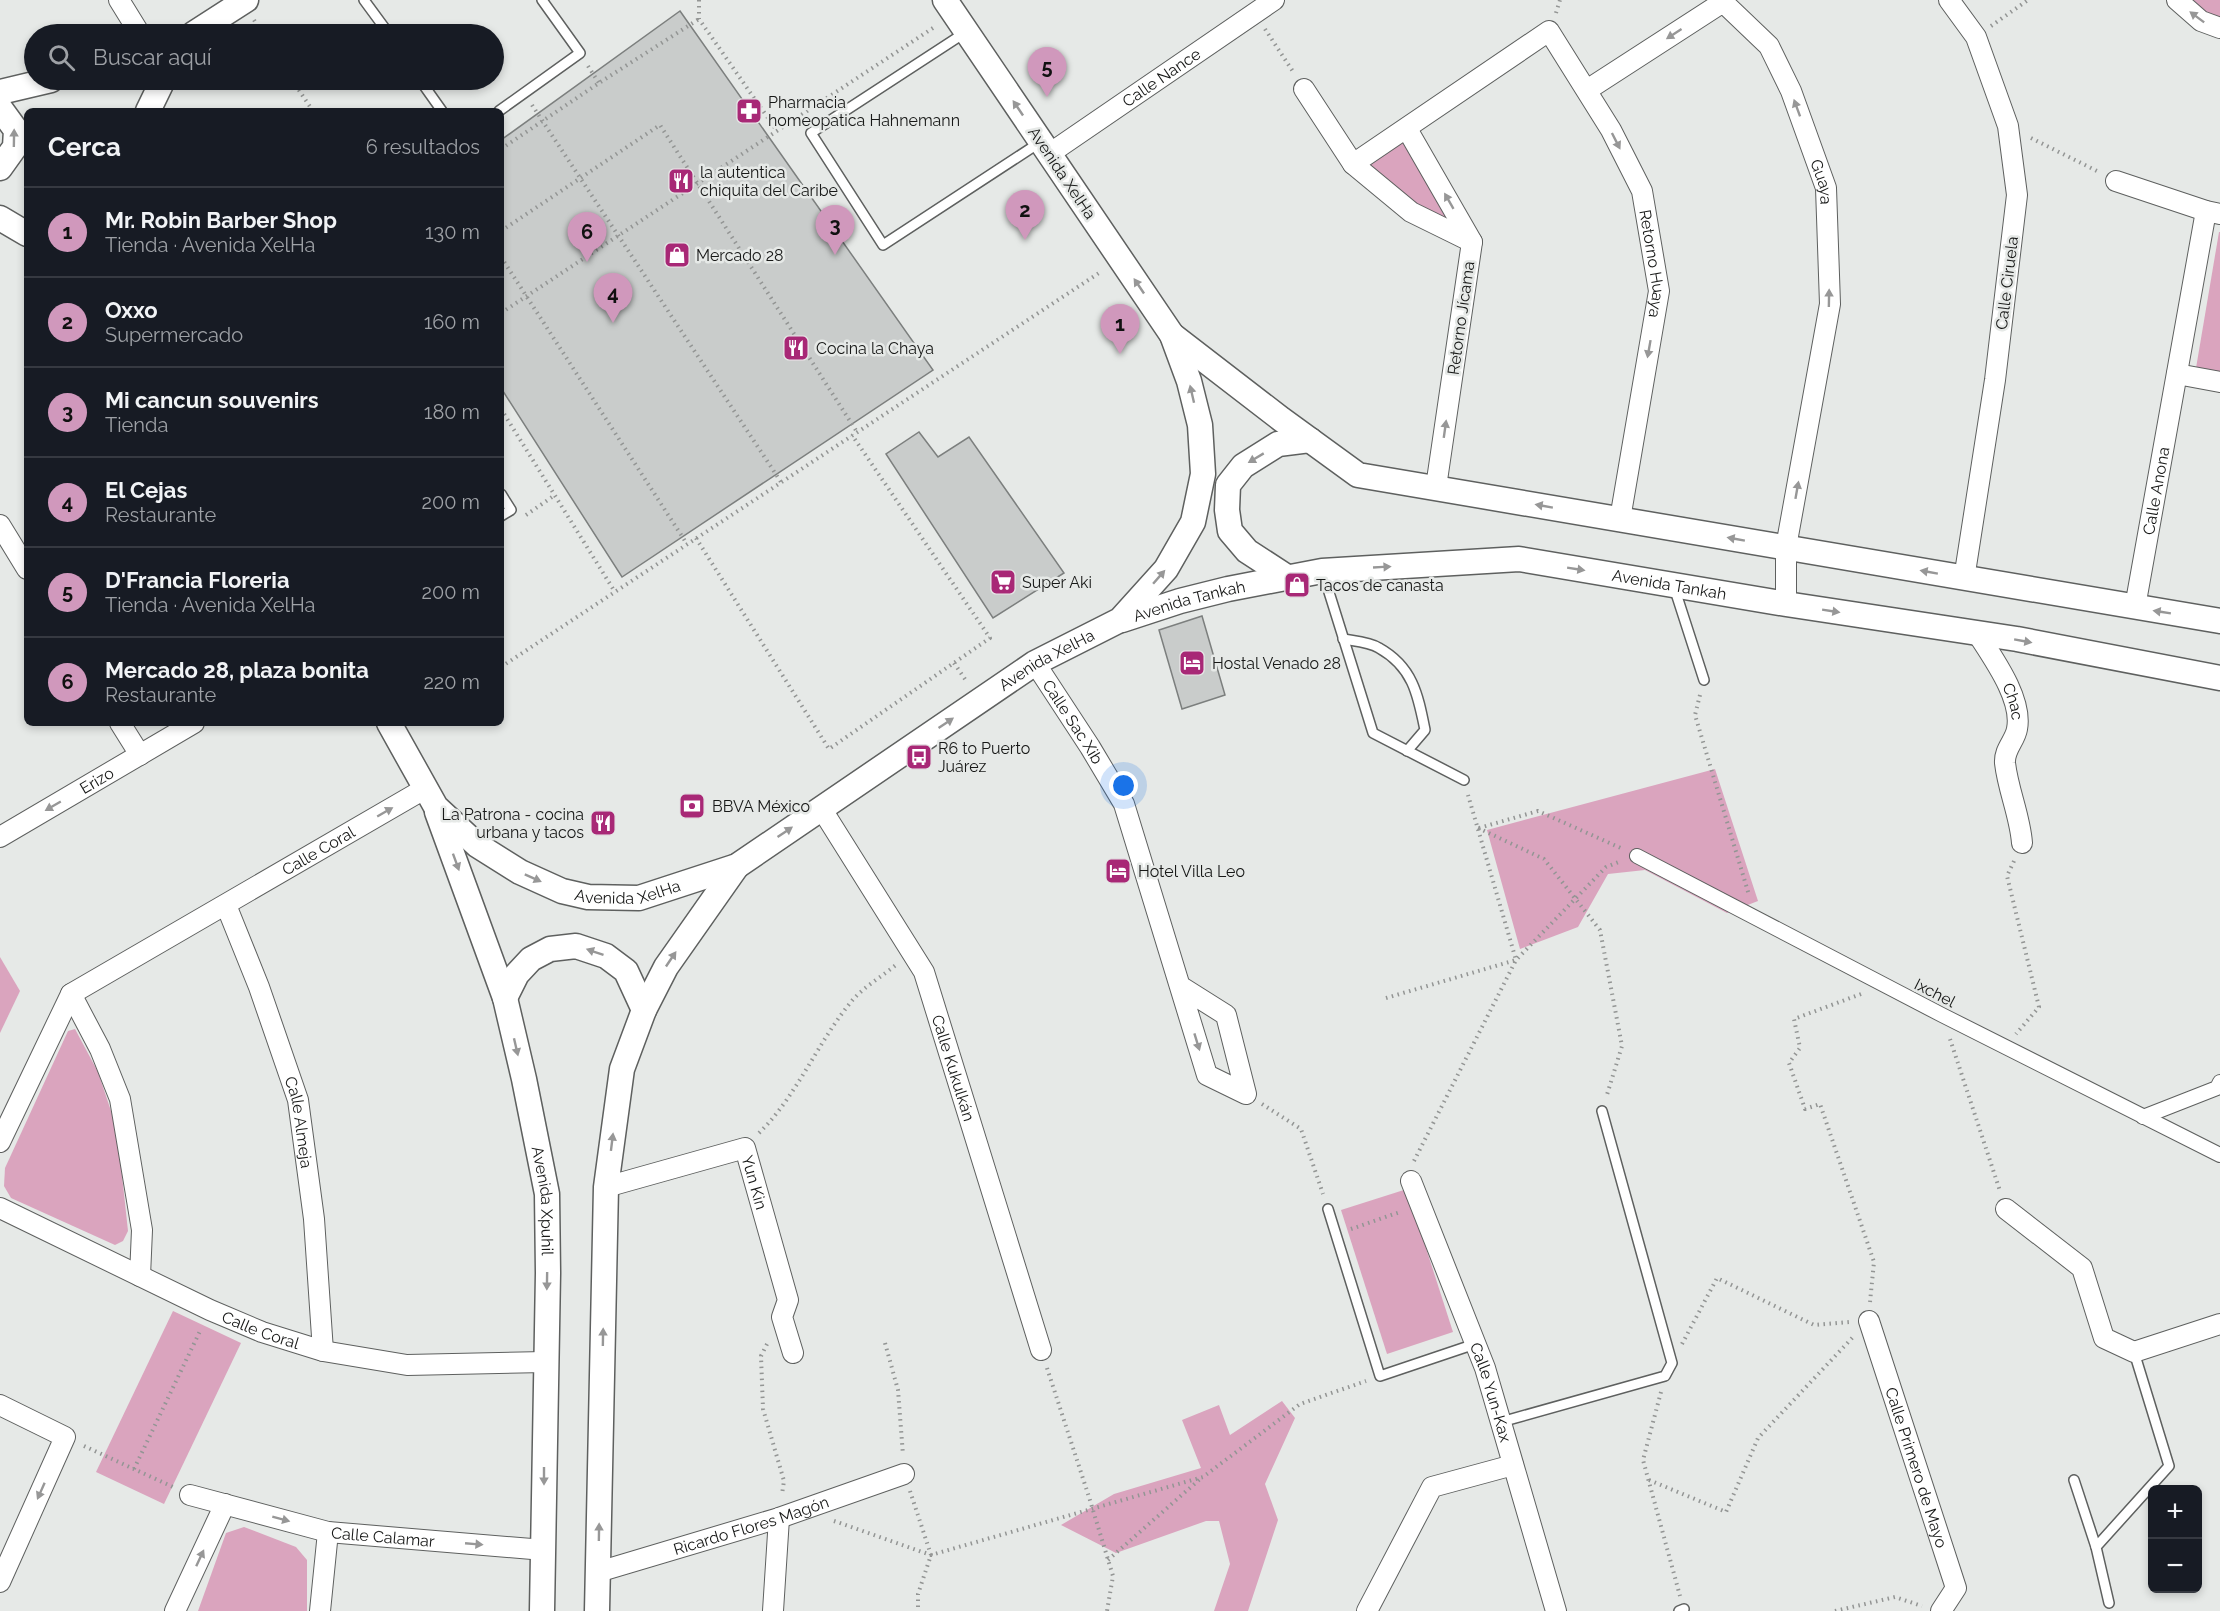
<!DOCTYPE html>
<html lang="es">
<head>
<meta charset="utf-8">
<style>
  :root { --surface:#171b24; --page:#20242c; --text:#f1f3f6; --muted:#9ea1a6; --line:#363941; --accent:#d098bc }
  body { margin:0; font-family:Raleway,sans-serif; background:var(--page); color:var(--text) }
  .controls { position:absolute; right:18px; bottom:18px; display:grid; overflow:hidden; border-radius:9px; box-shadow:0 3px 9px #0003 }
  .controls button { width:54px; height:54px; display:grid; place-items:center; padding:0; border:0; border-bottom:2px solid var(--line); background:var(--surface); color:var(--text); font:30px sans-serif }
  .you { position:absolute; left:1124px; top:786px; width:21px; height:21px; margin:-15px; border:4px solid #fff; border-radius:50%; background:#1a73e8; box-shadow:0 0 0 9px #1a73e833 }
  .badge { display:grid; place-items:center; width:39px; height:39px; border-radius:50%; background:var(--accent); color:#111; font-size:20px; font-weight:700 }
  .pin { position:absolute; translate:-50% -50px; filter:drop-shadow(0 2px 3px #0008) }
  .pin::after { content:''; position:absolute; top:32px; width:21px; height:18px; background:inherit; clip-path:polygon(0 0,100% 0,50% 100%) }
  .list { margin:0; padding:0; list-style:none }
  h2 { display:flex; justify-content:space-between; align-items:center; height:78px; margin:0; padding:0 24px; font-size:26px }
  h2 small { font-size:20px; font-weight:400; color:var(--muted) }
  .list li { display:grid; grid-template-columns:39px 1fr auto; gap:18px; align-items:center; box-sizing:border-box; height:90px; padding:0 24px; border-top:2px solid var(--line) }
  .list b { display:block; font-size:22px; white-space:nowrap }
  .list p { margin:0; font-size:20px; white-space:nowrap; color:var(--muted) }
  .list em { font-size:20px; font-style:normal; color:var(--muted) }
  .icon { flex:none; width:33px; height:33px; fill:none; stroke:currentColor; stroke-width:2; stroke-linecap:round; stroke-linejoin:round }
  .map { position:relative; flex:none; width:2220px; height:1611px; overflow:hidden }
  .search { position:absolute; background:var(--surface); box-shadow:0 3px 9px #0003; left:24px; top:24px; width:480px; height:66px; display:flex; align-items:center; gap:15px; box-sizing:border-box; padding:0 21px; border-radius:33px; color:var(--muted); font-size:22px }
  .panel { position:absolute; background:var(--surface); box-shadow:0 3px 9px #0003; left:24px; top:108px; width:480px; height:618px; border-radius:9px }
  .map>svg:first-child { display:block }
  .green { fill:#daa4be }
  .building { fill:#c9cccb; stroke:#7c7f7e; stroke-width:1.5 }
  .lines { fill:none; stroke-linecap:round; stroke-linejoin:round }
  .service-casing { stroke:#5e605f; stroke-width:12 }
  .pedestrian-casing { stroke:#5e605f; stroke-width:16 }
  .minor-casing { stroke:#5e605f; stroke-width:22 }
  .tertiary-casing { stroke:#5e605f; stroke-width:27 }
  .path { stroke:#939594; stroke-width:4; stroke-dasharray:1.5 4.5; stroke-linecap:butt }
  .service { stroke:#fff; stroke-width:9 }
  .pedestrian { stroke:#fff; stroke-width:14 }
  .minor { stroke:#fff; stroke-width:20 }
  .tertiary { stroke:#fff; stroke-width:24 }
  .oneway { fill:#979797 }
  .labels { text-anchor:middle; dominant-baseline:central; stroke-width:5; stroke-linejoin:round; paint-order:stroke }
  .street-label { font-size:16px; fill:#171817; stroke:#e6e9e7 }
  .poi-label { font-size:16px; fill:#171817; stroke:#e6e9e7; text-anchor:start }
</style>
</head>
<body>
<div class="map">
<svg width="2220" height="1611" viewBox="0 0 2220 1611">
  <rect width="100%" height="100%" fill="#e6e9e7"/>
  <g class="green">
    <polygon points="2189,0 2220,0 2220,22 2196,9"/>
    <polygon points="1401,140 1451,223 1416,207 1367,166"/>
    <polygon points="2219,232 2220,232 2220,379 2195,374"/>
    <polygon points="1715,769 1758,901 1727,913 1645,870 1608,874 1578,927 1520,949 1487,830"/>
    <polygon points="0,957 20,991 0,1033"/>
    <polygon points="75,1029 98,1072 117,1129 128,1231 123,1241 115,1245 11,1198 4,1186 5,1168 68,1031"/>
    <polygon points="1407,1189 1453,1332 1387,1354 1341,1210"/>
    <polygon points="173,1311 241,1343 164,1504 96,1472"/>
    <polygon points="1282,1401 1295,1418 1265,1484 1278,1520 1248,1611 1214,1611 1230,1564 1219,1521 1206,1521 1116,1553 1061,1525 1114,1494 1201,1468 1182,1420 1219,1405 1230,1435"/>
    <polygon points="244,1527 296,1547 307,1560 307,1611 198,1611 226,1533"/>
  </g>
  <g class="building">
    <polygon points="680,11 933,370 622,577 501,388 501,140"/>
    <polygon points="919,432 938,457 969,437 1064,573 993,618 886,454"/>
    <polygon points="1202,616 1225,695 1182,709 1159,630"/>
  </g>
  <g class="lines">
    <g class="service-casing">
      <g id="service">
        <polyline points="364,0 389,34"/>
        <polyline points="966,32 811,133 883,245 1039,143"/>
        <polyline points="420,80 442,111"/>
        <polyline points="499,111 580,53 542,0"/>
        <polyline points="501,494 511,510 501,516"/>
        <polyline points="1323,573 1373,733 1464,780"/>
        <polyline points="1674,587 1704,680"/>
        <path d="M1343,639C1354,641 1370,642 1379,648C1413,667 1418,695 1425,730L1407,751"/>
        <polyline points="1328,1209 1380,1376 1475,1344"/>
        <polyline points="1501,1422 1665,1376 1672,1363 1602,1111"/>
        <polyline points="2074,1480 2096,1547"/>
        <polyline points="2109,1603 2096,1547 2169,1466 2134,1352"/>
        <polyline points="1679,1611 1684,1609"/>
      </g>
    </g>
    <g class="pedestrian-casing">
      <g id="pedestrian">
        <polyline points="1637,856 1942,1015 2220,1155"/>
        <polyline points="2143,1117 2217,1088 2220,1082"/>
      </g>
    </g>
    <g class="minor-casing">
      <g id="minor">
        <polyline points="119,0 140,34"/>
        <polyline points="1949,0 1976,37 2008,126 2017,195 1995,380 1964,579"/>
        <polyline points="2177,0 2201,21 2220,28"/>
        <polyline points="1304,89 1353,164 1411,212 1472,242"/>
        <path id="s1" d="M1587,90L1723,2L1769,46L1791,91L1826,188L1830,304L1786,547V604"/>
        <polyline points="1407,129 1472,242 1436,487"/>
        <path id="s2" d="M1049,154L1274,0"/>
        <path id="s3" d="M1353,164L1549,31L1611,130L1642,191L1659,291L1620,519"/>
        <polyline points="2116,181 2206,211 2220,214"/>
        <polyline points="2177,374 2220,382"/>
        <polyline points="0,525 27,569"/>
        <path id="s4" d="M2135,607L2206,211"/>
        <path id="s5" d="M1977,633C1993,658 2023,699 2017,729C2015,741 2004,749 2005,763C2008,790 2020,816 2022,843"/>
        <path id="s6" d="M1035,663L1090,747L1124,804L1207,1075L1246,1094L1226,1015L1180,986"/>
        <polyline points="120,723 140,755"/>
        <path id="s7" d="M821,808L924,972L1041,1350"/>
        <path id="s8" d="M0,837L194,723"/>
        <path id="s9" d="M226,905L259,987L298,1100L314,1219L323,1351"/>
        <polyline points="71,994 100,1049 120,1099 142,1230 140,1276"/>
        <path id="s10" d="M0,1142L71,994L426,788"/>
        <path id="s11" d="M1411,1181L1485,1368L1556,1611"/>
        <path id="s12" d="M606,1187L745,1148L788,1300L782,1317L793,1353"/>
        <path id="s13" d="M0,1208L210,1310L262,1332L323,1351L407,1365L545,1362"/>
        <polyline points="2006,1209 2082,1268 2104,1338 2134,1352 2220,1324"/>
        <path id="s14" d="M1869,1321L1956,1588L1941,1611"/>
        <polyline points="0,1405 65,1437 0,1582"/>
        <path id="s15" d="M190,1495L328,1532L544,1550"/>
        <path id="s16" d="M598,1572L779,1518L904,1474"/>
        <polyline points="175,1611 225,1504"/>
        <polyline points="320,1611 328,1532"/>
        <polyline points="773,1611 779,1518"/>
        <polyline points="1367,1611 1432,1487 1513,1465"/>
      </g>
    </g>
    <g class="tertiary-casing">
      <g id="tertiary">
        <polyline points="193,34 246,0"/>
        <polyline points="0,92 51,80"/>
        <polyline points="0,108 16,130 15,147 0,168"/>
        <polyline points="148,111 163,80"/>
        <polyline points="0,218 27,234"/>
        <polyline points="1172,335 1281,419 1358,475 2220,621"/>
        <polyline points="1287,577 1247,551 1230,531 1227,510 1228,485 1243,466 1278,444 1310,440"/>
        <path id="s17" d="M1122,620L1180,601L1228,589L1322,571L1519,559L1786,604L2017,639L2220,678"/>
        <path id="s18" d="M389,723L436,807L477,845L520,872L562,891L588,897L639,898L737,866L1035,663L1120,620L1166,569L1193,522L1203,474L1200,425L1189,381L1172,335L945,0"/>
        <path id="s19" d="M437,812L505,998L524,1079L547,1194L548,1273L542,1611"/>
        <polyline points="505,998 517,974 531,959 550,949 576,946 606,956 626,971 644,1010"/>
        <polyline points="597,1611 606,1187 622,1069 644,1010 666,967 737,866"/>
      </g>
    </g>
    <g class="path">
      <polyline points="699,0 699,19 777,131"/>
      <polyline points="1556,13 1560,0"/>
      <polyline points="254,20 263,34"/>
      <polyline points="1991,26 2028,0"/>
      <polyline points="1265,29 1294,73"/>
      <polyline points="588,66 599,83"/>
      <polyline points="292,80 313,111"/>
      <polyline points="532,105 781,482"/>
      <polyline points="2031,138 2099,172"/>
      <polyline points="501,149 599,83 699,19"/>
      <polyline points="501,231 660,125 857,432"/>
      <polyline points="501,257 687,544"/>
      <polyline points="501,313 936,26"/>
      <polyline points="501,409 615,592"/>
      <polyline points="526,515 555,495"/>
      <polyline points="696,538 829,749 990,638 852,435"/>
      <polyline points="954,663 967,682"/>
      <polyline points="501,667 1102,271"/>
      <polyline points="1700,695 1695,715 1749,895"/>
      <polyline points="1478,828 1544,859 1600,930 1622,1046 1606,1098"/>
      <polyline points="1479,828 1538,811 1623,849"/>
      <polyline points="2014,861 2007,876 2039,1007 2016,1034"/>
      <polyline points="1861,994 1794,1019 1800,1048 1789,1063 1805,1109 1820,1104 1874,1262 1870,1302"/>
      <polyline points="1386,998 1516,960 1468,795"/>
      <polyline points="1950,1039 2000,1191"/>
      <polyline points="1262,1104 1301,1129 1323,1194"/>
      <path d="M759,1133C797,1096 817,1043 851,1002C863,987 883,976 897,964"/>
      <polyline points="1414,1161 1516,960 1606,867 1621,861"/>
      <polyline points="1351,1229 1400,1212"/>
      <polyline points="885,1343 898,1390 903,1455"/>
      <polyline points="767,1344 761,1356 763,1409 784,1481 782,1494"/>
      <polyline points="1682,1344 1717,1278 1814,1325 1849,1322"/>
      <polyline points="1047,1368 1089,1497 1113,1576 1107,1611"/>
      <polyline points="1661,1392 1643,1460 1680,1596"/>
      <polyline points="84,1446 173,1487"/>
      <polyline points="134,1469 201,1329"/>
      <polyline points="1649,1480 1726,1512 1758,1438 1854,1336"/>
      <polyline points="910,1491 931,1555 918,1594 918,1611"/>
      <polyline points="834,1521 931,1555 1203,1477 1300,1404 1366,1381"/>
      <polyline points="1108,1560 1200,1479"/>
      <polyline points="1835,1611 1895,1597 1922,1606"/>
    </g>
    <use href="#service" class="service"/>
    <use href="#pedestrian" class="pedestrian"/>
    <use href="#minor" class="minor"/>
    <use href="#tertiary" class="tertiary"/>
  </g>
  <defs><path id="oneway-solid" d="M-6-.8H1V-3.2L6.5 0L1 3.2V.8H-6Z" transform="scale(1.5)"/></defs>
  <g class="oneway">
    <use href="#oneway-solid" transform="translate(2197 17) rotate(-143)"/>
    <use href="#oneway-solid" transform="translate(1674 34) rotate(147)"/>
    <use href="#oneway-solid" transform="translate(1018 108) rotate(-124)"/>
    <use href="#oneway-solid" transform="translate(1797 108) rotate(-110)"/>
    <use href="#oneway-solid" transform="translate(14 138) rotate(-89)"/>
    <use href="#oneway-solid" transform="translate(1616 141) rotate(63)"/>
    <use href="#oneway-solid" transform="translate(1449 201) rotate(-120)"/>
    <use href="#oneway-solid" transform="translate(1139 286) rotate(-124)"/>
    <use href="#oneway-solid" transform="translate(1829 298) rotate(-89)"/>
    <use href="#oneway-solid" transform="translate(1649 349) rotate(100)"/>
    <use href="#oneway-solid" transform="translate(1192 394) rotate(-103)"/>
    <use href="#oneway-solid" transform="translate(1445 429) rotate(-82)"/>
    <use href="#oneway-solid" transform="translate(1256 458) rotate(149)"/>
    <use href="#oneway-solid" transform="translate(1797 490) rotate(-80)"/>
    <use href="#oneway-solid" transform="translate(1544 506) rotate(-170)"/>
    <use href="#oneway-solid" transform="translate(1736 539) rotate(-170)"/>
    <use href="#oneway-solid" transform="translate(1382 567) rotate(-3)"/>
    <use href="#oneway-solid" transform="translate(1576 569) rotate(9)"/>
    <use href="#oneway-solid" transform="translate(1929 572) rotate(-170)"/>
    <use href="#oneway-solid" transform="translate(1159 577) rotate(-49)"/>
    <use href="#oneway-solid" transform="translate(1831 611) rotate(9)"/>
    <use href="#oneway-solid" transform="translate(2162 612) rotate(-171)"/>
    <use href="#oneway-solid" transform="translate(2023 641) rotate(10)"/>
    <use href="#oneway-solid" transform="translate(946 723) rotate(-34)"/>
    <use href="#oneway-solid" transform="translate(53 806) rotate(150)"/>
    <use href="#oneway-solid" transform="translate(385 812) rotate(-30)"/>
    <use href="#oneway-solid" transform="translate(785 832) rotate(-34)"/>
    <use href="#oneway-solid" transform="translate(456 862) rotate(70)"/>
    <use href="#oneway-solid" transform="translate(533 878) rotate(24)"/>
    <use href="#oneway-solid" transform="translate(595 952) rotate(-161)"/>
    <use href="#oneway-solid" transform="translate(671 959) rotate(-56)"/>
    <use href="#oneway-solid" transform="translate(1197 1042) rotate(73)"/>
    <use href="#oneway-solid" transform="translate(516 1047) rotate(77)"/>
    <use href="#oneway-solid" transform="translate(612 1142) rotate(-83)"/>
    <use href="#oneway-solid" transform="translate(547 1281) rotate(91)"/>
    <use href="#oneway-solid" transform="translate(603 1337) rotate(-89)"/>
    <use href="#oneway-solid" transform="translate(544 1476) rotate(90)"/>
    <use href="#oneway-solid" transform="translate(41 1491) rotate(114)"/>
    <use href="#oneway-solid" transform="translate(281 1519) rotate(15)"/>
    <use href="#oneway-solid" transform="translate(599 1532) rotate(-89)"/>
    <use href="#oneway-solid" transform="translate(474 1544) rotate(5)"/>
    <use href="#oneway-solid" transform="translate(200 1558) rotate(-65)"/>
  </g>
  <defs>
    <g id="pharmacy-square" transform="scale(1.35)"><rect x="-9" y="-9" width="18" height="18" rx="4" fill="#a82876" stroke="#e6e9e7"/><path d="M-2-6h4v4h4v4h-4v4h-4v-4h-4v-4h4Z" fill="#fff"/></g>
    <g id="restaurant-square" transform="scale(1.35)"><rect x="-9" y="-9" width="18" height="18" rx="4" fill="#a82876" stroke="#e6e9e7"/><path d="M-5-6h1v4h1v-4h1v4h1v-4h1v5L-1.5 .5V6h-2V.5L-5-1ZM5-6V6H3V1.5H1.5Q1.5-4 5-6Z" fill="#fff"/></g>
    <g id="shop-square" transform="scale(1.35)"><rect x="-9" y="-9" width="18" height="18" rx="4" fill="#a82876" stroke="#e6e9e7"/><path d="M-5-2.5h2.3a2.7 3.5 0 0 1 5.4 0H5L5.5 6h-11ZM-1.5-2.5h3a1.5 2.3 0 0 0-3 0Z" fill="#fff"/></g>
    <g id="supermarket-square" transform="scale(1.35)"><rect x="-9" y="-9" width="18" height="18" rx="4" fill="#a82876" stroke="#e6e9e7"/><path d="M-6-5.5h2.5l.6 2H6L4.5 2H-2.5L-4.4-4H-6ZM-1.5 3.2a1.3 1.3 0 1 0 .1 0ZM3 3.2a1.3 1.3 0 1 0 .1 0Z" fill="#fff"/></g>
    <g id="hotel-square" transform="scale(1.35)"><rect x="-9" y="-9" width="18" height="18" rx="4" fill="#a82876" stroke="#e6e9e7"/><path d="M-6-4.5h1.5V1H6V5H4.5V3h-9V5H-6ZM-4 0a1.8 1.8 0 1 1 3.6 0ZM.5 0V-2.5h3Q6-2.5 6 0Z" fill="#fff"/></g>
    <g id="bus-square" transform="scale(1.35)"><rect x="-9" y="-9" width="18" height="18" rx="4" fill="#a82876" stroke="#e6e9e7"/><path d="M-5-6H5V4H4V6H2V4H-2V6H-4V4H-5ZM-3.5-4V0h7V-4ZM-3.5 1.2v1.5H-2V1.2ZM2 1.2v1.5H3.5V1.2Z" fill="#fff"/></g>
    <g id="bank-square" transform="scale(1.35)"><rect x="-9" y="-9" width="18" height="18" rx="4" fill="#a82876" stroke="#e6e9e7"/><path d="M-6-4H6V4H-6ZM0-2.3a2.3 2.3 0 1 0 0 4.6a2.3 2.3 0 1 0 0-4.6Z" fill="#fff"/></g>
  </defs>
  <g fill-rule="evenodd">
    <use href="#pharmacy-square" x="749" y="111"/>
    <use href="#restaurant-square" x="681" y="181"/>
    <use href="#shop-square" x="677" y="255"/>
    <use href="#restaurant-square" x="796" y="348"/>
    <use href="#supermarket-square" x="1003" y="582"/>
    <use href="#shop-square" x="1297" y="585"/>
    <use href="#hotel-square" x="1192" y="663"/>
    <use href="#bus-square" x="919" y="757"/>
    <use href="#bank-square" x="692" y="806"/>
    <use href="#restaurant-square" x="603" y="823"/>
    <use href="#hotel-square" x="1118" y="871"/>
  </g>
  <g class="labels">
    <g class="street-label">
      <text stroke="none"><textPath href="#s2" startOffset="136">Calle Nance</textPath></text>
      <text transform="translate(1062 173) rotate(56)">Avenida XelHa</text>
      <text stroke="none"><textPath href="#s1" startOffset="372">Guaya</textPath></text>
      <text stroke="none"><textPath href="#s3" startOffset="496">Retorno Huaya</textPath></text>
      <text transform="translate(2007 283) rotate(-83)">Calle Ciruela</text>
      <text transform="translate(1461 318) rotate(-82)">Retorno Jícama</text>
      <text stroke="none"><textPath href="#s4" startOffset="118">Calle Anona</textPath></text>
      <text stroke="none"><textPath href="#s17" startOffset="556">Avenida Tankah</textPath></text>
      <text stroke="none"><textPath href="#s17" startOffset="70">Avenida Tankah</textPath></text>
      <text stroke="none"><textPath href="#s18" startOffset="802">Avenida XelHa</textPath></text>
      <text stroke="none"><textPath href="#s5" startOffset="78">Chac</textPath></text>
      <text stroke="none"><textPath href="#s6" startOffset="70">Calle Sac Xib</textPath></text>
      <text stroke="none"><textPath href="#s8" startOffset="112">Erizo</textPath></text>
      <text stroke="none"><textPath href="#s10" startOffset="450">Calle Coral</textPath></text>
      <text stroke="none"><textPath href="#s18" startOffset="316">Avenida XelHa</textPath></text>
      <text transform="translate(1935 993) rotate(27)">Ixchel</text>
      <text stroke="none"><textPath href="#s7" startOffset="294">Calle Kukulkán</textPath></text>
      <text stroke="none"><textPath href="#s9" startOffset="230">Calle Almeja</textPath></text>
      <text stroke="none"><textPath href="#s12" startOffset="180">Yun Kin</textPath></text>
      <text stroke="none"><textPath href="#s19" startOffset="405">Avenida Xpuhil</textPath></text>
      <text stroke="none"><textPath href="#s13" startOffset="288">Calle Coral</textPath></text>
      <text stroke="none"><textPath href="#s11" startOffset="226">Calle Yun-Kax</textPath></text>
      <text stroke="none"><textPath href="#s14" startOffset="154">Calle Primero de Mayo</textPath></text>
      <text stroke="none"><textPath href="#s16" startOffset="160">Ricardo Flores Magón</textPath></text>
      <text stroke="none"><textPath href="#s15" startOffset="198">Calle Calamar</textPath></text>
    </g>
    <g class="poi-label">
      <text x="768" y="102">Pharmacia<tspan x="768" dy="18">homeopatica Hahnemann</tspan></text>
      <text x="700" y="172">la autentica<tspan x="700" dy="18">chiquita del Caribe</tspan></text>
      <text x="696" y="255">Mercado 28</text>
      <text x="816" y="348">Cocina la Chaya</text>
      <text x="1022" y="582">Super Aki</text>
      <text x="1316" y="585">Tacos de canasta</text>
      <text x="1212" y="663">Hostal Venado 28</text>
      <text x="938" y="748">R6 to Puerto<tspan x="938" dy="18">Juárez</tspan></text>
      <text x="712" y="806">BBVA México</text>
      <text x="584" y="814" text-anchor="end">La Patrona - cocina<tspan x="584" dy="18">urbana y tacos</tspan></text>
      <text x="1138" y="871">Hotel Villa Leo</text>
    </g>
  </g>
</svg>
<div class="controls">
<button>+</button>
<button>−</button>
</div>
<div class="you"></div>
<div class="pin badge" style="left:1120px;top:354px">1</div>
<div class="pin badge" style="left:1025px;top:240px">2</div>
<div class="pin badge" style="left:835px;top:255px">3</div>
<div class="pin badge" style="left:613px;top:323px">4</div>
<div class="pin badge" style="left:1047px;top:97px">5</div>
<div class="pin badge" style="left:587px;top:262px">6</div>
<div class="search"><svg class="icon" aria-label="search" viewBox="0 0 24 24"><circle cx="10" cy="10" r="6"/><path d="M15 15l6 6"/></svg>Buscar aquí</div>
<section class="panel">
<h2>Cerca<small>6 resultados</small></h2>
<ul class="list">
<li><span class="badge">1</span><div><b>Mr. Robin Barber Shop</b><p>Tienda · Avenida XelHa</p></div><em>130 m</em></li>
<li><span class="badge">2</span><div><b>Oxxo</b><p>Supermercado</p></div><em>160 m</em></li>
<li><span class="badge">3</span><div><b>Mi cancun souvenirs</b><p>Tienda</p></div><em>180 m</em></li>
<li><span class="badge">4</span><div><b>El Cejas</b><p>Restaurante</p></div><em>200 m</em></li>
<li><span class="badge">5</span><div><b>D'Francia Floreria</b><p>Tienda · Avenida XelHa</p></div><em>200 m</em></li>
<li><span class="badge">6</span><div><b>Mercado 28, plaza bonita</b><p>Restaurante</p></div><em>220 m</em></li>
</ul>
</section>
</div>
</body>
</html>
